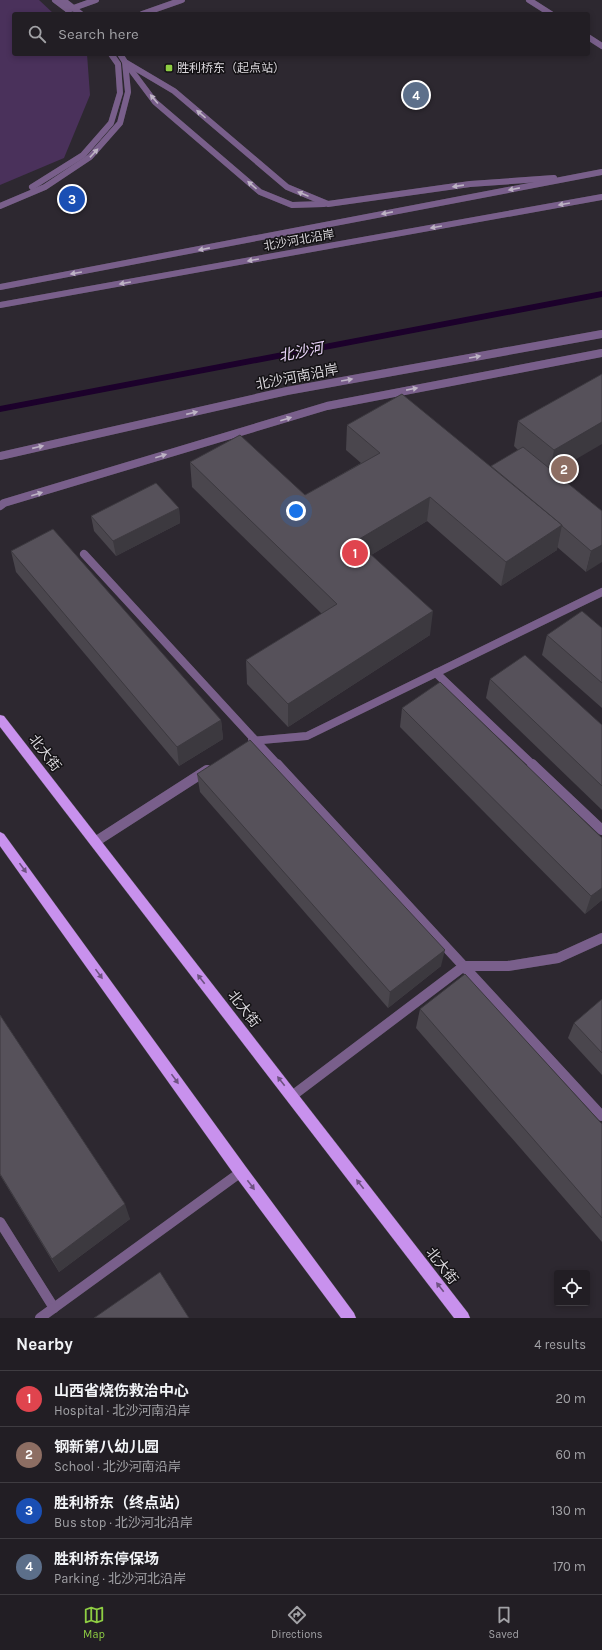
<!DOCTYPE html>
<html lang="en">
<head>
<meta charset="utf-8">
<style>
  :root { --surface:#221e24; --page:#2e2b31; --text:#f1f3f6; --muted:#a2a2a6; --line:#3f3c41; --accent:#8ece43 }
  body { margin:0; font-family:Karla,"Noto Sans SC",sans-serif; background:var(--page); color:var(--text) }
  .controls { position:absolute; right:12px; bottom:12px; display:grid; overflow:hidden; border-radius:4px; box-shadow:0 2px 6px #0003 }
  .controls button { width:36px; height:36px; display:grid; place-items:center; padding:0; border:0; border-bottom:1px solid var(--line); background:var(--surface); color:var(--text); font:20px sans-serif }
  .you { position:absolute; left:296px; top:511px; width:14px; height:14px; margin:-10px; border:3px solid #fff; border-radius:50%; background:#1a73e8; box-shadow:0 0 0 6px #1a73e833 }
  .badge { display:grid; place-items:center; width:26px; height:26px; border-radius:50%; background:var(--accent); color:#fff; font-size:13px; font-weight:700 }
  .pin { position:absolute; translate:-50% -50%; border:2px solid #fff; box-shadow:0 1px 4px #0006 }
  .list { margin:0; padding:0; list-style:none }
  h2 { display:flex; justify-content:space-between; align-items:center; height:52px; margin:0; padding:0 16px; font-size:17px }
  h2 small { font-size:13px; font-weight:400; color:var(--muted) }
  .list li { display:grid; grid-template-columns:26px 1fr auto; gap:12px; align-items:center; box-sizing:border-box; height:56px; padding:0 16px; border-top:1px solid var(--line) }
  .list b { display:block; font-size:15px; white-space:nowrap }
  .list p { margin:0; font-size:13px; white-space:nowrap; color:var(--muted) }
  .list em { font-size:13px; font-style:normal; color:var(--muted) }
  .icon { flex:none; width:22px; height:22px; fill:none; stroke:currentColor; stroke-width:2; stroke-linecap:round; stroke-linejoin:round }
  .map { position:relative; flex:none; width:602px; height:1318px; overflow:hidden }
  .search { position:absolute; background:var(--surface); box-shadow:0 2px 6px #0003; left:12px; right:12px; top:12px; height:44px; display:flex; align-items:center; gap:10px; box-sizing:border-box; padding:0 14px; border-radius:4px; color:var(--muted); font-size:15px }
  .sheet { height:276px; background:var(--surface) }
  nav { display:flex; justify-content:space-around; align-items:center; box-sizing:border-box; height:56px; border-top:1px solid var(--line); background:var(--surface); font-size:11px; color:var(--muted) }
  nav a { display:grid; justify-items:center; gap:2px }
  nav .on { color:var(--accent) }
  .map>svg:first-child { display:block }
  .green { fill:#4a315b }
  .lines { fill:none; stroke-linecap:round; stroke-linejoin:round }
  .stream { fill:#1c012b; fill-rule:evenodd }
  .service-far1-casing { stroke:#49444c; stroke-width:8 }
  .service-casing { stroke:#49444c; stroke-width:10 }
  .minor-far1-casing { stroke:#49444c; stroke-width:6 }
  .minor-casing { stroke:#49444c; stroke-width:10 }
  .tertiary-far1-casing { stroke:#49444c; stroke-width:6 }
  .tertiary-casing { stroke:#49444c; stroke-width:8 }
  .primary-casing { stroke:#49444c; stroke-width:1 }
  .service-far1 { stroke:#795f8b; stroke-width:8 }
  .service { stroke:#795f8b; stroke-width:10 }
  .minor-far1 { stroke:#795f8b; stroke-width:6 }
  .minor { stroke:#795f8b; stroke-width:10 }
  .tertiary-far1 { stroke:#795f8b; stroke-width:6 }
  .tertiary { stroke:#795f8b; stroke-width:8 }
  .primary { fill:#c891ed; fill-rule:evenodd }
  .wall { fill:#4a464d }
  .shaded-wall { fill:#3c393f }
  .building { fill:#56515a; stroke:#3c393f }
  .oneway { fill:#bdb3c4 }
  .oneway2 { fill:#6e5281 }
  .poi-dot { fill:#8ece43; stroke:#141215; stroke-width:1.5 }
  .labels { text-anchor:middle; dominant-baseline:central; stroke-width:3; stroke-linejoin:round; paint-order:stroke }
  .far-poi-label { font-size:12px; fill:#dad7dc; stroke:#141215; text-anchor:start }
  .far-street-label { font-size:12px; fill:#dad7dc; stroke:#141215 }
  .street-label { font-size:14px; fill:#dad7dc; stroke:#141215 }
  .water-label { font-size:15px; font-style:italic; fill:#ebd6fb; stroke:#141215 }
</style>
</head>
<body>
<div class="map">
<svg width="602" height="1318" viewBox="0 0 602 1318">
  <rect width="100%" height="100%" fill="#2d2830"/>
  <polygon class="green" points="0,0 39,0 54,14 14,14 14,54 87,54 90,95 64,158 0,185"/>
  <g class="lines">
    <polygon class="stream" points="602,291 602,297 0,412 0,406"/>
    <g class="service-far1-casing">
      <g id="service-far1">
        <polyline points="84,554 278,765"/>
        <polyline points="436,673 533,765"/>
        <polyline points="252,741 307,736 602,592"/>
      </g>
    </g>
    <g class="service-casing">
      <g id="service">
        <polyline points="277,764 602,1116"/>
        <polyline points="532,764 602,830"/>
        <polyline points="95,842 207,770"/>
        <polyline points="0,1222 54,1308"/>
        <polyline points="40,1318 241,1172"/>
      </g>
    </g>
    <g class="minor-far1-casing">
      <g id="minor-far1">
        <polyline points="529,0 551,14"/>
        <polyline points="68,10 96,0"/>
        <polyline points="142,14 182,0"/>
        <polyline points="588,37 602,46"/>
        <polyline points="125,62 174,91 287,187 328,204 470,184 554,178"/>
        <polyline points="128,66 155,102 260,192 292,205 324,204"/>
        <polyline points="0,287 602,172"/>
      </g>
    </g>
    <g class="minor-casing">
      <polyline id="minor" points="292,1096 464,966 508,966 558,958 602,938"/>
    </g>
    <g class="tertiary-far1-casing">
      <g id="tertiary-far1">
        <polyline points="55,0 67,9"/>
        <polyline points="63,0 81,14"/>
        <polyline points="32,187 83,155 111,123 120,93 118,64 111,54"/>
        <polyline points="0,206 45,187 90,157 120,123 128,92 125,62 120,54"/>
        <polyline points="0,305 602,197"/>
        <polyline points="600,334 602,334"/>
      </g>
    </g>
    <g class="tertiary-casing">
      <g id="tertiary">
        <polyline points="0,456 287,391 602,334"/>
        <polyline points="0,506 4,503 327,406 602,353"/>
      </g>
    </g>
    <g class="primary-casing">
      <g id="primary">
        <polygon points="0,715 4,716 468,1313 470,1318 454,1318 0,727"/>
        <polygon points="0,832 4,834 246,1167 354,1313 356,1318 341,1318 236,1177 0,846"/>
      </g>
    </g>
    <use href="#service-far1" class="service-far1"/>
    <use href="#service" class="service"/>
    <use href="#minor-far1" class="minor-far1"/>
    <use href="#minor" class="minor"/>
    <use href="#tertiary-far1" class="tertiary-far1"/>
    <use href="#tertiary" class="tertiary"/>
    <use href="#primary" class="primary"/>
  </g>
  <g class="wall">
    <polygon points="602,374 554,472 602,511 586,572 557,547 557,550 501,586 427,521 371,555 430,635 288,727 247,684 246,660 322,614 192,487 190,462 305,495 361,463 346,450 347,425 490,467 518,450 514,446 518,421"/>
    <polygon points="179,508 180,523 116,556 94,531 91,516"/>
    <polygon points="11,551 221,720 223,739 179,766 16,572"/>
    <polygon points="602,628 602,708 542,655 547,635"/>
    <polygon points="490,679 602,725 602,810 486,698"/>
    <polygon points="402,708 602,838 602,900 585,914 400,727"/>
    <polygon points="197,774 441,966 388,1008 200,792"/>
    <polygon points="602,999 602,1075 568,1038 574,1023"/>
    <polygon points="420,1009 602,1124 602,1242 416,1028"/>
    <polygon points="0,1015 130,1219 59,1272 0,1175"/>
  </g>
  <g class="shaded-wall">
    <polygon points="602,422 602,444 549,475 554,450"/>
    <polygon points="430,497 427,521 355,565 356,541"/>
    <polygon points="179,508 180,523 116,556 113,541"/>
    <polygon points="562,525 557,550 501,586 506,562"/>
    <polygon points="602,545 602,562 586,572 591,551"/>
    <polygon points="433,611 430,635 288,727 288,704"/>
    <polygon points="221,720 223,739 179,766 177,747"/>
    <polygon points="602,888 602,900 585,914 591,896"/>
    <polygon points="445,950 441,966 388,1008 390,992"/>
    <polygon points="125,1204 130,1219 59,1272 52,1259"/>
  </g>
  <g class="building">
    <polygon points="602,374 602,422 554,450 518,421"/>
    <polygon points="402,394 562,525 506,562 430,497 356,541 433,611 288,704 246,660 337,604 190,462 240,435 305,495 380,453 347,425"/>
    <polygon points="523,447 602,511 602,545 591,551 562,526 562,525 491,466"/>
    <polygon points="156,483 179,508 113,541 91,516"/>
    <polygon points="53,529 221,720 177,747 11,551"/>
    <polygon points="582,611 602,628 602,683 547,635"/>
    <polygon points="525,655 602,725 602,786 490,679"/>
    <polygon points="440,682 602,838 602,888 591,896 402,708"/>
    <polygon points="250,740 445,950 390,992 197,774"/>
    <polygon points="465,974 602,1124 602,1218 420,1009"/>
    <polygon points="602,999 602,1053 574,1023"/>
    <polygon points="0,1015 125,1204 52,1259 0,1174"/>
    <polygon points="160,1272 189,1318 94,1318"/>
  </g>
  <defs><path id="oneway-solid" d="M-6-.8H1V-3.2L6.5 0L1 3.2V.8H-6Z"/></defs>
  <g class="oneway">
    <use href="#oneway-solid" transform="translate(154 99) rotate(-131)"/>
    <use href="#oneway-solid" transform="translate(201 114) rotate(-140)"/>
    <use href="#oneway-solid" transform="translate(94 153) rotate(-47)"/>
    <use href="#oneway-solid" transform="translate(252 185) rotate(-139)"/>
    <use href="#oneway-solid" transform="translate(458 186) rotate(172)"/>
    <use href="#oneway-solid" transform="translate(514 189) rotate(169)"/>
    <use href="#oneway-solid" transform="translate(303 194) rotate(-157)"/>
    <use href="#oneway-solid" transform="translate(564 204) rotate(170)"/>
    <use href="#oneway-solid" transform="translate(387 213) rotate(169)"/>
    <use href="#oneway-solid" transform="translate(436 227) rotate(170)"/>
    <use href="#oneway-solid" transform="translate(204 249) rotate(169)"/>
    <use href="#oneway-solid" transform="translate(253 260) rotate(170)"/>
    <use href="#oneway-solid" transform="translate(76 273) rotate(170)"/>
    <use href="#oneway-solid" transform="translate(125 283) rotate(170)"/>
    <use href="#oneway-solid" transform="translate(475 357) rotate(-10)"/>
    <use href="#oneway-solid" transform="translate(347 380) rotate(-10)"/>
    <use href="#oneway-solid" transform="translate(412 389) rotate(-11)"/>
    <use href="#oneway-solid" transform="translate(192 413) rotate(-13)"/>
    <use href="#oneway-solid" transform="translate(286 419) rotate(-17)"/>
    <use href="#oneway-solid" transform="translate(38 447) rotate(-13)"/>
    <use href="#oneway-solid" transform="translate(161 456) rotate(-17)"/>
    <use href="#oneway-solid" transform="translate(37 494) rotate(-17)"/>
  </g>
  <g class="oneway2">
    <use href="#oneway-solid" transform="translate(23 868) rotate(54)"/>
    <use href="#oneway-solid" transform="translate(99 974) rotate(54)"/>
    <use href="#oneway-solid" transform="translate(201 979) rotate(-128)"/>
    <use href="#oneway-solid" transform="translate(175 1079) rotate(54)"/>
    <use href="#oneway-solid" transform="translate(281 1081) rotate(-128)"/>
    <use href="#oneway-solid" transform="translate(360 1184) rotate(-128)"/>
    <use href="#oneway-solid" transform="translate(251 1185) rotate(53)"/>
    <use href="#oneway-solid" transform="translate(440 1287) rotate(-128)"/>
  </g>
  <rect class="poi-dot" x="165" y="64" width="8" height="8" rx="2"/>
  <g class="labels">
    <g class="far-poi-label">
      <text x="177" y="68">胜利桥东（起点站）</text>
    </g>
    <g class="far-street-label">
      <text transform="translate(299 240) rotate(-10)">北沙河北沿岸</text>
    </g>
    <g class="street-label">
      <text transform="translate(297 377) rotate(-11)">北沙河南沿岸</text>
      <text transform="translate(45 753) rotate(52)">北大街</text>
      <text transform="translate(244 1009) rotate(52)">北大街</text>
      <text transform="translate(442 1266) rotate(52)">北大街</text>
    </g>
    <g class="water-label">
      <text transform="translate(301 352) rotate(-11)">北沙河</text>
    </g>
  </g>
</svg>
<div class="controls">
<button><svg class="icon" aria-label="locate" viewBox="0 0 24 24"><circle cx="12" cy="12" r="6"/><path d="M12 2v4M12 18v4M2 12h4M18 12h4"/></svg></button>
</div>
<div class="you"></div>
<div class="pin badge" style="left:355px;top:553px;background:#e0444e">1</div>
<div class="pin badge" style="left:564px;top:469px;background:#8d6e63">2</div>
<div class="pin badge" style="left:72px;top:199px;background:#1a4fb4">3</div>
<div class="pin badge" style="left:416px;top:95px;background:#5c6f8a">4</div>
<div class="search"><svg class="icon" aria-label="search" viewBox="0 0 24 24"><circle cx="10" cy="10" r="6"/><path d="M15 15l6 6"/></svg>Search here</div>
</div>
<section class="sheet">
<h2>Nearby<small>4 results</small></h2>
<ul class="list">
<li><span class="badge" style="background:#e0444e">1</span><div><b>山西省烧伤救治中心</b><p>Hospital · 北沙河南沿岸</p></div><em>20 m</em></li>
<li><span class="badge" style="background:#8d6e63">2</span><div><b>钢新第八幼儿园</b><p>School · 北沙河南沿岸</p></div><em>60 m</em></li>
<li><span class="badge" style="background:#1a4fb4">3</span><div><b>胜利桥东（终点站）</b><p>Bus stop · 北沙河北沿岸</p></div><em>130 m</em></li>
<li><span class="badge" style="background:#5c6f8a">4</span><div><b>胜利桥东停保场</b><p>Parking · 北沙河北沿岸</p></div><em>170 m</em></li>
</ul>
</section>
<nav>
<a class="on"><svg class="icon" aria-label="map" viewBox="0 0 24 24"><path d="M3 6l6-2 6 2 6-2v14l-6 2-6-2-6 2zM9 4v14M15 6v14"/></svg>Map</a>
<a><svg class="icon" aria-label="directions" viewBox="0 0 24 24"><path d="M12 3l9 9-9 9-9-9zM9 14v-3h6M13 9l2 2-2 2"/></svg>Directions</a>
<a><svg class="icon" aria-label="saved" viewBox="0 0 24 24"><path d="M7 4h10v16l-5-4-5 4z"/></svg>Saved</a>
</nav>
</body>
</html>
